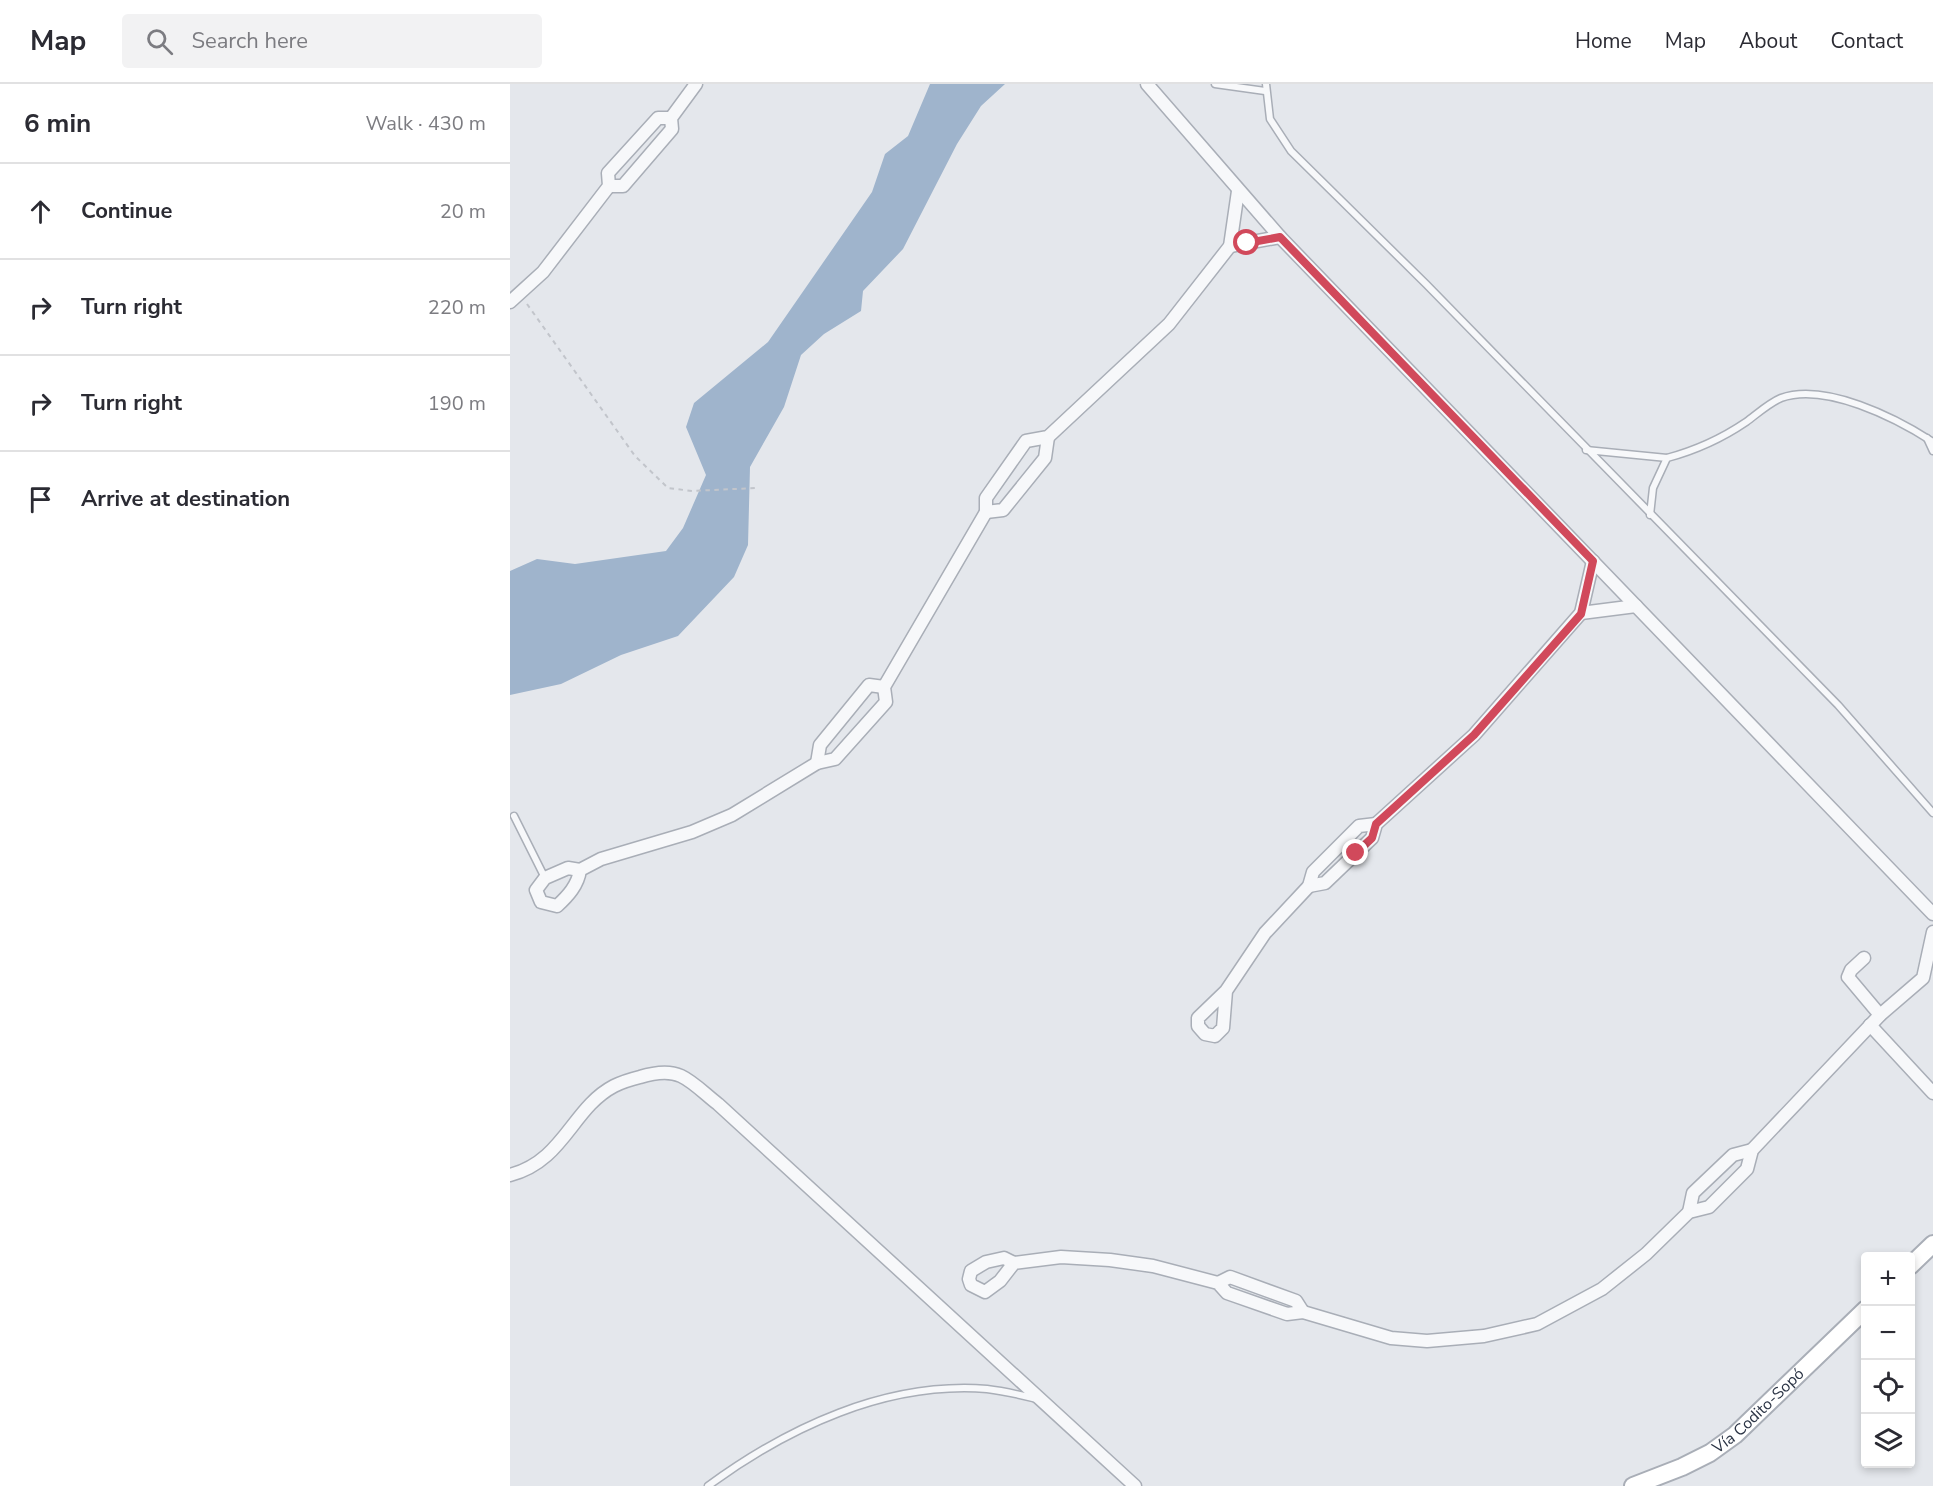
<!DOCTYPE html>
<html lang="en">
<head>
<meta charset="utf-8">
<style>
  :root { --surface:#fff; --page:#f2f2f3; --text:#2b2b33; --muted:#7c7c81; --line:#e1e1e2 }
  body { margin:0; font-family:"Nunito Sans",sans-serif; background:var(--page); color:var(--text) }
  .controls { position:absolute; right:18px; bottom:18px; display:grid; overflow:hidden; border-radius:6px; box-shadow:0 3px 9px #0003 }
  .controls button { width:54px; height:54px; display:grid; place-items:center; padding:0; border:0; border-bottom:2px solid var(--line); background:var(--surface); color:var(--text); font:30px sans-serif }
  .stop { position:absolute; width:18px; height:18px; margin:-14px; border:4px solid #d1495b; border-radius:50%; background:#fff }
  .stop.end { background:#d1495b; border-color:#fff; box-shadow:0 2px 6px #0008 }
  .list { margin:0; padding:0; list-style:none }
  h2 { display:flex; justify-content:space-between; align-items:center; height:78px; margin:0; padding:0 24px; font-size:26px }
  h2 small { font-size:20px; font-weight:400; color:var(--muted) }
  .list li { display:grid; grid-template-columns:39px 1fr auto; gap:18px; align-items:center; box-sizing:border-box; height:96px; padding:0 24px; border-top:2px solid var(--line) }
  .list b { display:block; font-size:22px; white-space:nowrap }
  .list em { font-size:20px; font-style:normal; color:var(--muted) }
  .icon { flex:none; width:33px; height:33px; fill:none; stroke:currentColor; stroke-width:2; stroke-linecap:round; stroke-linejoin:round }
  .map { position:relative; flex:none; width:1423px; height:1402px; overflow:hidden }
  header { display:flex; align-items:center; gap:36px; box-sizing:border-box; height:84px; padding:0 30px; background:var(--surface); border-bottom:2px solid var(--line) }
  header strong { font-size:28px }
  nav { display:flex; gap:33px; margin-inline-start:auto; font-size:21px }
  .search { width:420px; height:54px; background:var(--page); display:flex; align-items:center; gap:15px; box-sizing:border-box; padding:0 21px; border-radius:6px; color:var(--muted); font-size:22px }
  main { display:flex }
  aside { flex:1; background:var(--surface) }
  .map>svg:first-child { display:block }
  .water { fill:#9fb4cc }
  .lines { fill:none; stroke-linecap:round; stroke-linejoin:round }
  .lane-casing { stroke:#a9aeb7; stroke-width:9 }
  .street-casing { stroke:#a9aeb7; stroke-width:15 }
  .secondary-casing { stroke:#a9aeb7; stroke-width:20 }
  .path { stroke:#c2c5cb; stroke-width:2; stroke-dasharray:4.5 4.5; stroke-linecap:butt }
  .lane { stroke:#f7f8fa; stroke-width:6 }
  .street { stroke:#f7f8fa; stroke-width:12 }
  .secondary { stroke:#fff; stroke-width:16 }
  .route { stroke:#d1495b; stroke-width:8 }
  .labels { text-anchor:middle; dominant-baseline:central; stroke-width:4.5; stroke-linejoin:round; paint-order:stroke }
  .street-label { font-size:16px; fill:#2b3445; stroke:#f4f6f9 }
</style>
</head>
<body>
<header>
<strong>Map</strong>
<div class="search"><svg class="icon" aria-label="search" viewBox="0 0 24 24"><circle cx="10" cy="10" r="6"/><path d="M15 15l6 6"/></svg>Search here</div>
<nav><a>Home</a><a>Map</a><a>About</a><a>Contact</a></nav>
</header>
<main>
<aside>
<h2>6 min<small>Walk · 430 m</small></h2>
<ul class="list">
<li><svg class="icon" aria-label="ahead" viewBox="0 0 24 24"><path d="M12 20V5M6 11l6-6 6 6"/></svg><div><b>Continue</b></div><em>20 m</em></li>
<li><svg class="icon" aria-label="right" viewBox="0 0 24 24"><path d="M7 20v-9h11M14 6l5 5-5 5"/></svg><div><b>Turn right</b></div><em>220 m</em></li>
<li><svg class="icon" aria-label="right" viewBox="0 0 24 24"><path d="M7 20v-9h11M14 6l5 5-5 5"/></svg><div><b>Turn right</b></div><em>190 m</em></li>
<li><svg class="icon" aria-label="arrive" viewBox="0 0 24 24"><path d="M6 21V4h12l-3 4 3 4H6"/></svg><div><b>Arrive at destination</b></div></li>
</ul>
</aside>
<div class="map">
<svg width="1423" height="1402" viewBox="0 0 1423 1402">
  <rect width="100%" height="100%" fill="#e4e7ec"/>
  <polygon class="water" points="420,0 495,0 471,22 447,60 393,165 353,207 351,227 314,250 291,271 274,323 240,383 238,461 224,493 168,552 111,571 51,600 0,611 0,487 27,475 65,480 156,467 173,444 196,391 176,343 184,319 258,258 362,108 375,70 398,52"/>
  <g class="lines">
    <g class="lane-casing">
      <g id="lane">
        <polyline points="705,0 755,7"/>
        <polyline points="756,0 760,35 781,67 916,200 1328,621 1423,729"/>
        <polyline points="1417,354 1423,367"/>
        <polyline points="1076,366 1157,374"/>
        <path d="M1140,431L1143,404L1157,374C1187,366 1211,355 1236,338C1247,330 1259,319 1271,314C1315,298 1386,334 1423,358"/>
        <polyline points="4,732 35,794"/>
        <path d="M198,1402C277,1344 376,1297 477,1305C494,1307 511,1311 527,1315"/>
      </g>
    </g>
    <g class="street-casing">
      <g id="street">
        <polyline points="637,0 770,153 1423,830"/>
        <polyline points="99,102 113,102 162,45 161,34 186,0"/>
        <polyline points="720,162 770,153"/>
        <polyline points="0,218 33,188 99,102 98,89 148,34 161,34"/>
        <polyline points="476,428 493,426 535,374 538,353"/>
        <polyline points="1071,529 1126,522"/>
        <polyline points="307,679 310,661 359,601 374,603"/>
        <path d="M70,786C68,801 58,812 47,822L31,818L26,806L35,794L58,784L70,786L91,775L182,748L222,731L307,679L325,675L376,618L374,603L476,428V414L516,357L538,353L659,240L720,162L728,107"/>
        <polyline points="799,802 815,799 862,754 866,740 964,651 1071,529 1083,477"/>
        <polyline points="1354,874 1341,886 1338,893 1370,931"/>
        <polyline points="716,907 713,944 705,952 695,950 688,942 688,934 716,907 755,849 799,802 803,788 849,742 866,740"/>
        <polyline points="1360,941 1423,1009"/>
        <path d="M0,1091C54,1077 62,1024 104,1002C112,998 122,995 130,993C143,989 158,986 171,992C184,998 197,1012 208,1020L625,1402"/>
        <polyline points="1179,1128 1183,1109 1223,1071 1242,1066"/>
        <polyline points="504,1179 490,1197 475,1208 461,1201 459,1195 461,1187 476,1178 494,1174 504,1179 551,1173 600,1176 643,1182 708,1199 717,1209 777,1230 793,1228 881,1254 917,1257 974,1252 1027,1240 1092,1205 1136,1170 1179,1128 1199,1123 1237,1085 1242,1066 1370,931 1413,894 1423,848"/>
        <polyline points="708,1199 720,1193 786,1217 793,1228"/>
      </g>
    </g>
    <g class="secondary-casing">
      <g id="secondary">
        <polyline points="1400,1182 1423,1160"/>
        <path id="s1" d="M1123,1402L1172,1383L1200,1369L1225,1351L1356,1225"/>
      </g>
    </g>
    <polyline class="path" points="17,220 125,372 158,404 182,407 246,404"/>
    <use href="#lane" class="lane"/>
    <use href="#street" class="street"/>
    <use href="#secondary" class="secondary"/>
  </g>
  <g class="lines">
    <polyline class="route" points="737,159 770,153 1083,477 1071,530 964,651 866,740 862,754 846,769"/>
  </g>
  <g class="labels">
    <g class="street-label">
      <text stroke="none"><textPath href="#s1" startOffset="148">Vía Codito-Sopó</textPath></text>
    </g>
  </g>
</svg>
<div class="controls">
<button>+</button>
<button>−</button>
<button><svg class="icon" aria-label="locate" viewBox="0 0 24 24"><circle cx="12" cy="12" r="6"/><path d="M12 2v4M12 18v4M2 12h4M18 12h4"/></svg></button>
<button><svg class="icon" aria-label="layers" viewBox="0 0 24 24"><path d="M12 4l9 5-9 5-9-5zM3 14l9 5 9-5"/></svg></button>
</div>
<div class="stop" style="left:737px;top:159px"></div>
<div class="stop end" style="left:846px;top:769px"></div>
</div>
</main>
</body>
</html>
